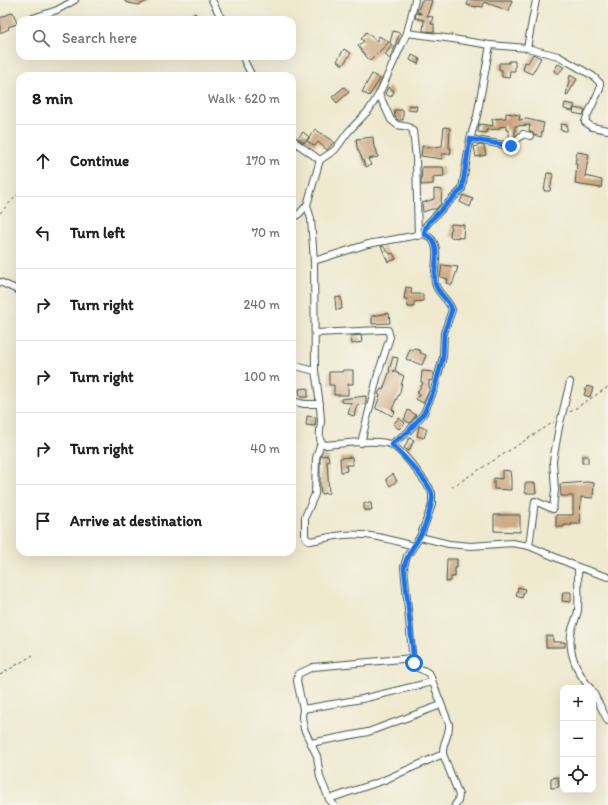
<!DOCTYPE html>
<html lang="en">
<head>
<meta charset="utf-8">
<style>
  :root { --surface:#fff; --page:#f2f2f2; --text:#202124; --muted:#757577; --line:#e0e0e0 }
  body { margin:0; font-family:Itim,sans-serif; background:var(--page); color:var(--text) }
  .controls { position:absolute; right:12px; bottom:12px; display:grid; overflow:hidden; border-radius:8px; box-shadow:0 4px 16px #0002 }
  .controls button { width:36px; height:36px; display:grid; place-items:center; padding:0; border:0; border-bottom:1px solid var(--line); background:var(--surface); color:var(--text); font:20px sans-serif }
  .stop { position:absolute; width:12px; height:12px; margin:-9px; border:3px solid #1a73e8; border-radius:50%; background:#fff }
  .stop.end { background:#1a73e8; border-color:#fff; box-shadow:0 1px 4px #0008 }
  .list { margin:0; padding:0; list-style:none }
  h2 { display:flex; justify-content:space-between; align-items:center; height:52px; margin:0; padding:0 16px; font-size:17px }
  h2 small { font-size:13px; font-weight:400; color:var(--muted) }
  .list li { display:grid; grid-template-columns:26px 1fr auto; gap:12px; align-items:center; box-sizing:border-box; height:72px; padding:0 16px; border-top:1px solid var(--line) }
  .list b { display:block; font-size:15px; white-space:nowrap }
  .list em { font-size:13px; font-style:normal; color:var(--muted) }
  .icon { flex:none; width:22px; height:22px; fill:none; stroke:currentColor; stroke-width:2; stroke-linecap:round; stroke-linejoin:round }
  .map { position:relative; flex:none; width:608px; height:805px; overflow:hidden }
  .search { position:absolute; background:var(--surface); box-shadow:0 4px 16px #0002; left:16px; top:16px; width:280px; height:44px; display:flex; align-items:center; gap:10px; box-sizing:border-box; padding:0 14px; border-radius:12px; color:var(--muted); font-size:15px }
  .panel { position:absolute; background:var(--surface); box-shadow:0 4px 16px #0002; left:16px; top:72px; width:280px; height:484px; border-radius:12px }
  .map>svg:first-child { display:block }
  .building { fill:#cca57e }
  .lines { fill:none; stroke-linecap:round; stroke-linejoin:round }
  .minor-casing { stroke:#3e574b; stroke-width:8 }
  .path { stroke:#3e574b; stroke-width:1; stroke-dasharray:3 3; stroke-linecap:butt }
  .minor { stroke:#fff; stroke-width:6 }
  .route { stroke:#1a73e8; stroke-width:5 }
</style>
</head>
<body>
<div class="map">
<svg width="608" height="805" viewBox="0 0 608 805">
  <rect width="100%" height="100%" fill="#f7f3e8"/>
  <filter id="ink" filterUnits="userSpaceOnUse"><feTurbulence type="fractalNoise" baseFrequency=".025" numOctaves="2"/><feDisplacementMap in="SourceGraphic" scale="8" xChannelSelector="R" yChannelSelector="G"/><feConvolveMatrix kernelMatrix="1 2 1 2 8 2 1 2 1" color-interpolation-filters="sRGB"/></filter>
  <filter id="wash" filterUnits="userSpaceOnUse"><feTurbulence type="fractalNoise" baseFrequency=".012" numOctaves="4" result="noise"/><feDisplacementMap in="SourceGraphic" scale="16" xChannelSelector="R" yChannelSelector="G"/><feGaussianBlur stdDeviation="0.9" result="paint"/><feColorMatrix in="noise" values="0 0 0 0 0 0 0 0 0 0 0 0 0 0 0 0 0 1.4 0 .05"/><feComposite in="paint" operator="in"/></filter>
  <g filter="url(#wash)">
    <rect width="100%" height="100%" fill="#efe9cf"/>
    <g id="blocks">
      <g class="building">
        <polygon points="125,0 150,0 138,5 125,2"/>
        <polygon points="422,0 432,0 427,16 433,17 431,24 434,24 434,32 423,31 424,20 415,18 416,13 421,14 421,13 417,12"/>
        <polygon points="468,0 512,0 509,11 484,2 483,7 477,6 477,7 467,5"/>
        <polygon points="13,12 17,24 8,27 9,29 0,33 0,18"/>
        <polygon points="195,13 201,20 187,20"/>
        <polygon points="393,31 400,33 390,59 385,55 392,45 390,43"/>
        <polygon points="366,32 377,41 379,36 389,42 370,61 358,46 364,41 361,39"/>
        <polygon points="344,49 351,53 343,65 337,61"/>
        <polygon points="533,54 541,58 532,74 523,70 525,62 528,63"/>
        <polygon points="412,55 420,59 418,64 410,60"/>
        <polygon points="509,61 515,61 515,71 510,71 509,78 502,77 502,70 499,70 499,63 509,63"/>
        <polygon points="558,64 564,67 558,74 554,71"/>
        <polygon points="372,74 380,79 369,96 362,92"/>
        <polygon points="570,75 577,79 567,96 566,96"/>
        <polygon points="344,87 349,92 337,103 332,97"/>
        <polygon points="388,87 394,91 391,97 385,94"/>
        <polygon points="565,103 575,105 572,111 564,109"/>
        <polygon points="409,105 417,106 416,111 408,110"/>
        <polygon points="574,108 585,110 583,115 573,113"/>
        <polygon points="394,110 403,110 403,120 398,120 395,117"/>
        <polygon points="506,113 520,115 519,120 527,119 544,123 541,137 534,135 533,133 529,131 530,125 515,126 515,136 513,138 509,138 509,130 506,130 506,126 499,127 499,129 486,130 486,133 478,132 479,124 493,126 492,119 506,118"/>
        <polygon points="561,124 567,125 567,131 560,130"/>
        <polygon points="444,127 450,128 449,148 451,148 450,154 442,154 442,159 421,156 422,146 433,147 442,146"/>
        <polygon points="315,129 334,142 327,150 318,142 315,146 307,141"/>
        <polygon points="303,132 309,137 304,143 298,138"/>
        <polygon points="373,137 374,148 376,148 378,157 368,159 371,165 366,167 357,148 356,139"/>
        <polygon points="480,145 484,146 486,155 476,157 474,147"/>
        <polygon points="577,152 589,154 585,176 602,180 601,188 575,184 577,164 575,164"/>
        <polygon points="422,167 443,167 444,176 433,177 433,184 421,185"/>
        <polygon points="547,173 553,174 550,191 544,191"/>
        <polygon points="434,189 442,190 441,203 436,209 432,209 423,212 422,203 434,199"/>
        <polygon points="463,195 473,199 470,207 460,202"/>
        <polygon points="451,224 464,225 463,238 450,237"/>
        <polygon points="381,246 383,246 390,254 393,253 396,259 388,262"/>
        <polygon points="442,265 458,267 452,285 446,283 448,279 440,277"/>
        <polygon points="406,287 412,288 411,294 423,294 423,301 414,302 414,307 408,307 407,299 404,299"/>
        <polygon points="341,297 342,309 336,310 335,298"/>
        <polygon points="389,313 390,323 372,324 372,316"/>
        <polygon points="361,335 362,342 352,344 351,336"/>
        <polygon points="414,348 421,351 420,353 426,355 422,365 406,359 410,349 413,351"/>
        <polygon points="393,357 398,358 395,371 393,371 404,376 402,382 400,392 392,409 395,412 392,416 382,410 382,411 376,409 376,407 380,395 378,394 381,389 383,390 390,370 389,370"/>
        <polygon points="343,370 353,370 353,384 348,384 348,395 334,395 334,385 329,385 329,372 342,372"/>
        <polygon points="422,371 433,372 432,381 429,380 429,391 423,403 416,399 420,393 417,393 423,383 421,382"/>
        <polygon points="587,386 593,388 590,397 584,395"/>
        <polygon points="308,388 308,397 300,397 299,389"/>
        <polygon points="366,396 366,404 357,405 354,416 348,414 351,403 341,402 341,399"/>
        <polygon points="408,410 416,415 410,423 404,420"/>
        <polygon points="307,416 316,417 315,426 306,425"/>
        <polygon points="399,418 405,423 399,429 393,424"/>
        <polygon points="419,426 427,429 424,438 417,436"/>
        <polygon points="409,438 414,440 409,451 404,448"/>
        <polygon points="328,455 329,461 327,461 329,493 321,494 320,484 320,459 321,456"/>
        <rect x="582" y="456" width="6" height="7"/>
        <polygon points="352,457 353,465 346,465 347,471 341,472 340,458"/>
        <polygon points="502,470 510,471 511,479 511,490 494,489 494,478 502,479"/>
        <polygon points="393,474 397,481 390,486 386,479"/>
        <polygon points="587,482 594,483 593,498 581,497 580,524 571,524 572,525 564,525 564,527 556,527 556,515 573,515 573,496 561,496 560,484"/>
        <polygon points="525,483 535,483 536,493 525,493"/>
        <polygon points="364,503 371,503 372,510 364,510"/>
        <polygon points="494,515 520,515 520,532 494,531"/>
        <polygon points="447,559 457,559 457,568 455,568 455,577 451,577 451,581 446,582"/>
        <polygon points="518,587 525,589 522,598 516,596"/>
        <polygon points="563,592 571,592 571,602 562,601"/>
        <polygon points="546,636 553,636 553,642 565,642 565,647 546,647"/>
        <polygon points="558,777 559,787 551,788 551,778"/>
      </g>
    </g>
  </g>
  <g filter="url(#ink)">
    <use href="#blocks" fill-opacity="0" stroke="#3e574b" stroke-width="1"/>
    <g class="lines">
      <g class="minor-casing">
        <g id="minor">
          <polyline points="212,0 222,20"/>
          <polyline points="27,20 57,10 75,0"/>
          <polyline points="407,33 453,39 490,45 527,48 558,56 593,76 600,83 600,89 587,116 585,122 592,127 608,130"/>
          <polyline points="527,48 536,0"/>
          <polyline points="242,56 252,76"/>
          <polyline points="379,94 391,120 397,125 409,127 413,131 416,158 418,236"/>
          <polyline points="292,138 296,143 320,160"/>
          <polyline points="470,139 510,146 514,143 523,134 530,136"/>
          <polyline points="292,219 300,213 307,205"/>
          <polyline points="424,234 425,227 429,222 462,189 470,139 477,116 490,45"/>
          <path d="M314,261L368,244L424,234C445,242 432,268 435,283C437,294 449,299 452,310L444,333L443,357L434,390L424,413L408,432L391,444"/>
          <polyline points="0,282 20,291"/>
          <polyline points="315,333 381,330 388,330 390,337 378,374 361,443"/>
          <polyline points="292,365 315,371 314,261 311,219 307,205 320,160 335,150 348,132 369,110 379,94 407,33 415,0"/>
          <path d="M315,371C318,388 320,403 321,420C321,427 318,436 321,442L326,445C340,444 381,438 392,445C406,454 419,474 429,487L432,493V505L420,537L407,556L404,567L413,663C417,671 425,668 430,675L449,724C450,736 442,742 443,754L459,795L458,801L455,805"/>
          <polyline points="292,401 304,404 320,404"/>
          <path d="M321,442L316,458L315,494L305,517V536L307,539L310,541C321,539 333,536 344,535C368,533 390,539 413,546"/>
          <polyline points="420,537 449,544 471,546 512,543 529,546 578,567 608,577"/>
          <polyline points="529,546 535,501 553,509 555,490 553,461 559,427 570,382"/>
          <path d="M578,567C578,581 579,596 578,610C577,618 572,626 571,634C568,654 578,673 590,688"/>
          <polyline points="593,692 608,721"/>
          <polyline points="303,709 362,699 432,682"/>
          <polyline points="311,743 368,732 441,705"/>
          <polyline points="329,799 382,781 443,754"/>
          <polyline points="334,805 329,799 320,777 317,756 304,729 302,717 303,709 297,681 298,674 313,667 413,658"/>
        </g>
      </g>
      <g class="path">
        <polyline points="0,213 20,192"/>
        <polyline points="570,412 608,387"/>
        <polyline points="452,487 554,422"/>
        <polyline points="0,675 33,655"/>
      </g>
      <use href="#minor" class="minor"/>
    </g>
  </g>
  <g class="lines" filter="url(#ink)">
    <path class="route" d="M414,663L404,567C408,553 412,549 419,538C424,530 434,502 432,494C429,482 401,453 391,444L408,432L424,413L434,390L443,357L444,333L452,310C449,299 437,294 435,283C432,268 445,242 424,234L426,227L429,222L462,189L470,139L511,146"/>
  </g>
</svg>
<div class="controls">
<button>+</button>
<button>−</button>
<button><svg class="icon" aria-label="locate" viewBox="0 0 24 24"><circle cx="12" cy="12" r="6"/><path d="M12 2v4M12 18v4M2 12h4M18 12h4"/></svg></button>
</div>
<div class="stop" style="left:414px;top:663px"></div>
<div class="stop end" style="left:511px;top:146px"></div>
<div class="search"><svg class="icon" aria-label="search" viewBox="0 0 24 24"><circle cx="10" cy="10" r="6"/><path d="M15 15l6 6"/></svg>Search here</div>
<section class="panel">
<h2>8 min<small>Walk · 620 m</small></h2>
<ul class="list">
<li><svg class="icon" aria-label="ahead" viewBox="0 0 24 24"><path d="M12 20V5M6 11l6-6 6 6"/></svg><div><b>Continue</b></div><em>170 m</em></li>
<li><svg class="icon" aria-label="left" viewBox="0 0 24 24"><path d="M17 20v-9H6M10 6l-5 5 5 5"/></svg><div><b>Turn left</b></div><em>70 m</em></li>
<li><svg class="icon" aria-label="right" viewBox="0 0 24 24"><path d="M7 20v-9h11M14 6l5 5-5 5"/></svg><div><b>Turn right</b></div><em>240 m</em></li>
<li><svg class="icon" aria-label="right" viewBox="0 0 24 24"><path d="M7 20v-9h11M14 6l5 5-5 5"/></svg><div><b>Turn right</b></div><em>100 m</em></li>
<li><svg class="icon" aria-label="right" viewBox="0 0 24 24"><path d="M7 20v-9h11M14 6l5 5-5 5"/></svg><div><b>Turn right</b></div><em>40 m</em></li>
<li><svg class="icon" aria-label="arrive" viewBox="0 0 24 24"><path d="M6 21V4h12l-3 4 3 4H6"/></svg><div><b>Arrive at destination</b></div></li>
</ul>
</section>
</div>
</body>
</html>
